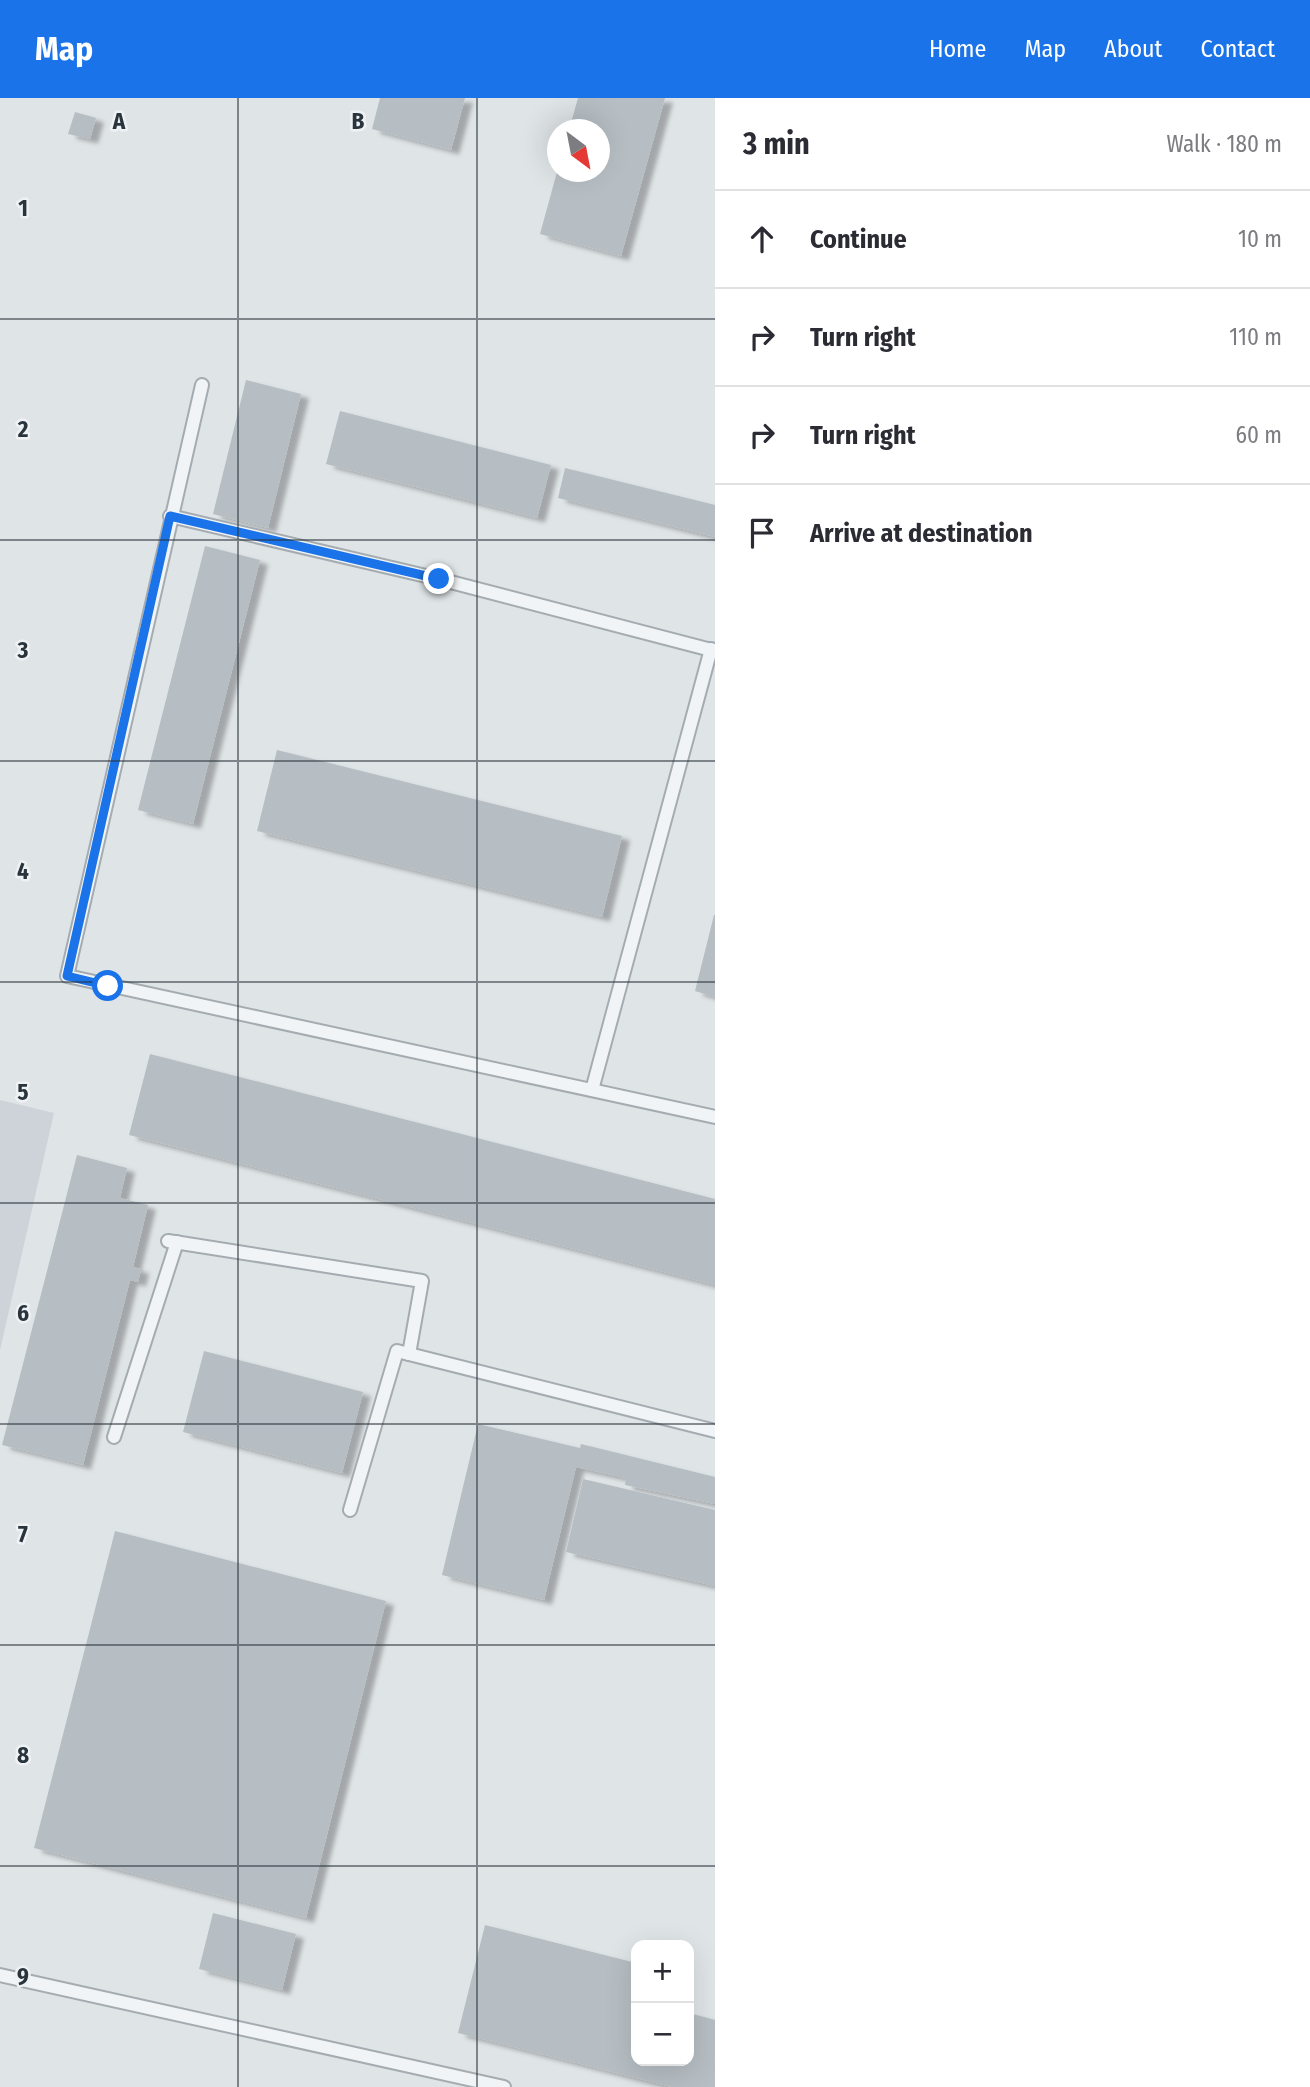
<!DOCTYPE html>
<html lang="en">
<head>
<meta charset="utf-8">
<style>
  :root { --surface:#fff; --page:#f2f2f3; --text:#2b2b33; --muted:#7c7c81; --line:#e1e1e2; --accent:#1a73e8 }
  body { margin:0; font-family:"Fira Sans Condensed",sans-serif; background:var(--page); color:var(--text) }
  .controls { position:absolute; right:21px; bottom:21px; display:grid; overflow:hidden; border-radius:14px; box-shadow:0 7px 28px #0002 }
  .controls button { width:63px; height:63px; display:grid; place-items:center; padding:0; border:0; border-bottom:2px solid var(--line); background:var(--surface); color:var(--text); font:35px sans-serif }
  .compass { position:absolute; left:547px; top:21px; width:63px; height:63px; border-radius:50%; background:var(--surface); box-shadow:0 7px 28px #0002; rotate:148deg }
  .stop { position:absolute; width:21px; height:21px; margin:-16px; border:5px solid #1a73e8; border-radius:50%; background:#fff }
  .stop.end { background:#1a73e8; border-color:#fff; box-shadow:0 2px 7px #0008 }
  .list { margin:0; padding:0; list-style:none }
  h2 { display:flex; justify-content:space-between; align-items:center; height:91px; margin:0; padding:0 28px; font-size:30px }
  h2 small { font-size:23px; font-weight:400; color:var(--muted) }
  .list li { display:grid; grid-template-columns:46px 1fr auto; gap:21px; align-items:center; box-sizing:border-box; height:98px; padding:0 28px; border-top:2px solid var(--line) }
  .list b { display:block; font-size:26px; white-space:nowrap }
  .list em { font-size:23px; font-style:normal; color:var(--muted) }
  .icon { flex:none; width:38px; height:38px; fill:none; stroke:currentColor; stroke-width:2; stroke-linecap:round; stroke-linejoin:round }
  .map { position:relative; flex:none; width:715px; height:1989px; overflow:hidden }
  header { display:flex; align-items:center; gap:42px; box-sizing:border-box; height:98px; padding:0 35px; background:var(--accent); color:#fff }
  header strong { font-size:33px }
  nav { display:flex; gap:38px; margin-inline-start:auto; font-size:24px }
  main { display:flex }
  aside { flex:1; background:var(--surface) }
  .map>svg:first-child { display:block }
  .built { fill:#cdd3d9 }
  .building { fill:#b6bec3; filter:url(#shadow) }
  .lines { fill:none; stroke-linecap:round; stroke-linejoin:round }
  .lane-casing { stroke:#a5acb1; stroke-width:16 }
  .lane { stroke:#f1f4f6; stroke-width:12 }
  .route { stroke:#1a73e8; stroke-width:9 }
  .grid { fill:none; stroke:#29343d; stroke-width:2; stroke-opacity:0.55 }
  .grid-label { font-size:23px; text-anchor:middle; font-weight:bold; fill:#29343d; stroke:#eef2f5; stroke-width:5; stroke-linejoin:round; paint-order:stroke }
</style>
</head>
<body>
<header>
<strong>Map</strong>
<nav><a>Home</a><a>Map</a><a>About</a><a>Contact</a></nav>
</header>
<main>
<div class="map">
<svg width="715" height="1989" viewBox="0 0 715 1989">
  <defs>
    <filter id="shadow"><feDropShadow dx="8" dy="4.5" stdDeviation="2" flood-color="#0004"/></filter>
  </defs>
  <rect width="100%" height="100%" fill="#dfe4e7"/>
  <polygon class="built" points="0,1002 54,1015 0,1252"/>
  <g class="building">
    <polygon points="380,0 465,0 451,52 372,31"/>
    <polygon points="578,0 665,0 621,158 540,136 557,74 600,74 600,32 569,32"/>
    <polygon points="75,14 96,20 90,41 68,36"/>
    <polygon points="246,282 301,296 268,430 213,416"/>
    <polygon points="340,313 551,367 537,420 326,366"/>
    <polygon points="565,370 715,407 715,439 558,400"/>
    <polygon points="205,448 260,462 193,726 138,712"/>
    <polygon points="277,652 622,738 602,819 257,733"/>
    <polygon points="714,817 715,817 715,899 695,893"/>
    <polygon points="150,956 715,1101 715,1187 129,1037"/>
    <polygon points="77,1057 127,1070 120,1100 148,1107 133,1169 141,1171 138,1184 130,1182 83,1367 2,1347"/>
    <polygon points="204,1253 363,1294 342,1375 183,1334"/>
    <polygon points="478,1326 580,1350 581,1346 715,1379 715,1406 625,1387 626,1380 576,1369 544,1502 442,1477"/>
    <polygon points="583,1381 715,1412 715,1488 566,1454"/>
    <polygon points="115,1433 386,1503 306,1820 34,1750"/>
    <polygon points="213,1815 296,1836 282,1892 199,1871"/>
    <polygon points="485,1827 636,1865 636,1963 689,1963 689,1915 715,1922 715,1989 672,1989 458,1935"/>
  </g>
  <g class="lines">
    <g class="lane-casing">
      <g id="lane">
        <polyline points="202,287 67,878 715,1019"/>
        <polyline points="170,418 439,481 715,553"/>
        <polyline points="592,992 711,551"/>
        <polyline points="168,1143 422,1183 409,1256"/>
        <polyline points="114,1339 177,1144"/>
        <polyline points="350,1412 397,1253 715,1333"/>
        <polyline points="0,1877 504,1989"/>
      </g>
    </g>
    <use href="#lane" class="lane"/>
  </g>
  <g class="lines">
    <polyline class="route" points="108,888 67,878 170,418 439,481"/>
  </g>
  <path class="grid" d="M238,0V1989M477,0V1989M0,221H715M0,442H715M0,663H715M0,884H715M0,1105H715M0,1326H715M0,1547H715M0,1768H715"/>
  <g class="grid-label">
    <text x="119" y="31">A</text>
    <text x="358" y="31">B</text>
    <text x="23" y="118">1</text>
    <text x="23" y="339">2</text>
    <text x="23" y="560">3</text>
    <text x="23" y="781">4</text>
    <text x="23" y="1002">5</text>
    <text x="23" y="1223">6</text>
    <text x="23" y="1444">7</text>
    <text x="23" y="1665">8</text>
    <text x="23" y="1886">9</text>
  </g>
</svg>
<div class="controls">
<button>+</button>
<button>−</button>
</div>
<svg class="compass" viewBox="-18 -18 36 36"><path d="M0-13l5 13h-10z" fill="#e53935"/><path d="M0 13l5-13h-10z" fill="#7c7c81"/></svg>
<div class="stop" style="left:108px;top:888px"></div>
<div class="stop end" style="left:439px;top:481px"></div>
</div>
<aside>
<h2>3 min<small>Walk · 180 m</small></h2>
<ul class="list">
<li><svg class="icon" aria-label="ahead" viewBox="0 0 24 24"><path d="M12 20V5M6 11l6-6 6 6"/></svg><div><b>Continue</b></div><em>10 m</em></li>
<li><svg class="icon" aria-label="right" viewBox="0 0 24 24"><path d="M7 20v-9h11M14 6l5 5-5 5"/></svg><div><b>Turn right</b></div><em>110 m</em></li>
<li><svg class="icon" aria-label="right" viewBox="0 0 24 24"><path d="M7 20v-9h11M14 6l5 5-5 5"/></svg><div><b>Turn right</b></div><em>60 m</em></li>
<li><svg class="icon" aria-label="arrive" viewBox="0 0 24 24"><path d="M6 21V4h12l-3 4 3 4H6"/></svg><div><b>Arrive at destination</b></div></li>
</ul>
</aside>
</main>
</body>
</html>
